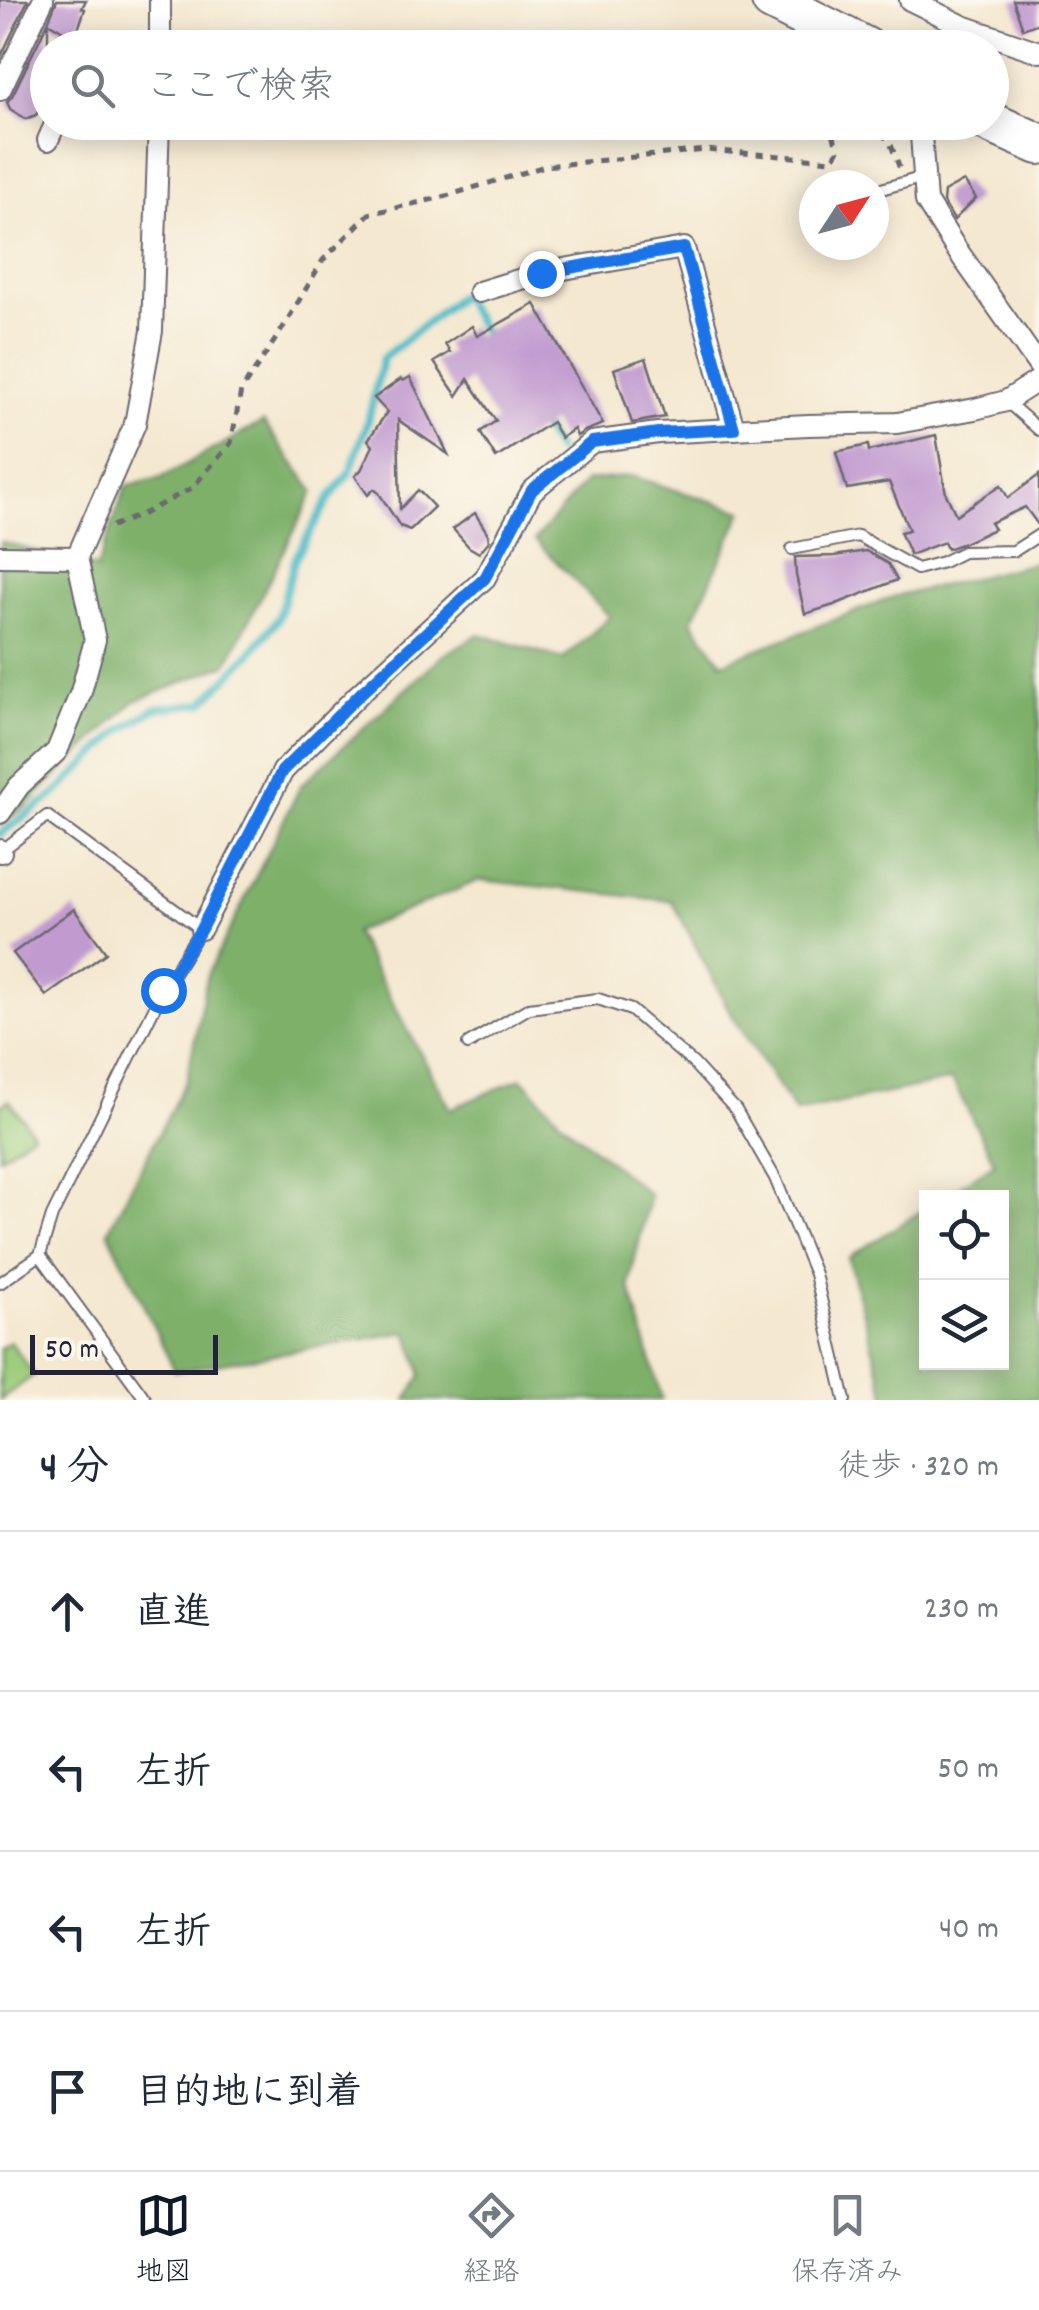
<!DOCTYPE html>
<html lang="ja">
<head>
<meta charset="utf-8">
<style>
  :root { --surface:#fff; --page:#f6f6f7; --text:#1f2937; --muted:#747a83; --line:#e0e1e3; --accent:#111827 }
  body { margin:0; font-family:Dekko,"Klee One",sans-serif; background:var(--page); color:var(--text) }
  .controls { position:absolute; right:30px; bottom:30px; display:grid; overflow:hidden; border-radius:0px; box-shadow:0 5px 25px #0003 }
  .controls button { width:90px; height:90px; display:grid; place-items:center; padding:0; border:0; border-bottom:2px solid var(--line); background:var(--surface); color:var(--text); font:50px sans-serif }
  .compass { position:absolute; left:799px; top:170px; width:90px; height:90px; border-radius:50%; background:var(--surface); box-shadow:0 5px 25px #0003; rotate:54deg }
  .scale { position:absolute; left:30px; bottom:25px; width:188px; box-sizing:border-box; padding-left:10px; border:5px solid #22223b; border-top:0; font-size:28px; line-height:35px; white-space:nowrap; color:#22223b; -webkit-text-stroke:8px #fbf7ec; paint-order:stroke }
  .stop { position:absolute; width:30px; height:30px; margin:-22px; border:8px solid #1a73e8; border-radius:50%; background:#fff }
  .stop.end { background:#1a73e8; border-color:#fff; box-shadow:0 2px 10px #0008 }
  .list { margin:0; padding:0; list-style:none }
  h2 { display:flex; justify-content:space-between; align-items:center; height:130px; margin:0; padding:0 40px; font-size:42px }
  h2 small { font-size:32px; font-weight:400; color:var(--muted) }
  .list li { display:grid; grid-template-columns:65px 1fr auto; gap:30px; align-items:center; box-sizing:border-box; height:160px; padding:0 40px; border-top:2px solid var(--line) }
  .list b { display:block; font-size:38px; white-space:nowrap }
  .list em { font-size:32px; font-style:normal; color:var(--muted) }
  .icon { flex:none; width:55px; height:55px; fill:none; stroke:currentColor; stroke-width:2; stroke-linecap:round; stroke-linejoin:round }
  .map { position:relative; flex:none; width:1039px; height:1400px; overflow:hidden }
  .search { position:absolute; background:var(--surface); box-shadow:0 5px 25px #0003; left:30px; right:30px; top:30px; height:110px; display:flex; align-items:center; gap:25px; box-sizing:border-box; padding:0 35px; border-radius:55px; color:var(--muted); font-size:38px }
  .sheet { height:770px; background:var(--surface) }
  nav { display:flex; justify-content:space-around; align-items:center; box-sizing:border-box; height:140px; border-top:2px solid var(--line); background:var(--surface); font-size:28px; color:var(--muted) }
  nav a { display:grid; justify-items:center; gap:5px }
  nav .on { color:var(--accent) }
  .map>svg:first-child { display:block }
  .green { fill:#9dcc7b; stroke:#60775b; stroke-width:2.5 }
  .forest { fill:#7eb06b; stroke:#506953; stroke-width:2.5 }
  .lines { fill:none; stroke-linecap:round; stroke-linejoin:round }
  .stream { stroke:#4cbac5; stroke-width:8 }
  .building { fill:#c19bd0 }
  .service-casing { stroke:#6c676f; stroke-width:14 }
  .minor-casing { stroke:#6c676f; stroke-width:24 }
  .motorway-casing { stroke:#6c676f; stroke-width:44 }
  .path { stroke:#6c676f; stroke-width:5; stroke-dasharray:8 8; stroke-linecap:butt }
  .service { stroke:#fff; stroke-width:10 }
  .minor { stroke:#fff; stroke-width:20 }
  .motorway { stroke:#fff; stroke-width:40 }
  .route { stroke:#1a73e8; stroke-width:12 }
</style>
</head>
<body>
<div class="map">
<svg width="1039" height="1400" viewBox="0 0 1039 1400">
  <rect width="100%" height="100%" fill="#fbf7ec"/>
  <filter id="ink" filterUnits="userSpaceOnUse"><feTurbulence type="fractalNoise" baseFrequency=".01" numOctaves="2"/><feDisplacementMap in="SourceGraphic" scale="20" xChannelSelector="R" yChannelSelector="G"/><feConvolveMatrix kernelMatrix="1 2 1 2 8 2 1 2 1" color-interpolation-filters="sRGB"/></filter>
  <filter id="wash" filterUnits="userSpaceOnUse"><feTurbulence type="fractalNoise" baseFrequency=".0048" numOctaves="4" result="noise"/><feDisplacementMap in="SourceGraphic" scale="40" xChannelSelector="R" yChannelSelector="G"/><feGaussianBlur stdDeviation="2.25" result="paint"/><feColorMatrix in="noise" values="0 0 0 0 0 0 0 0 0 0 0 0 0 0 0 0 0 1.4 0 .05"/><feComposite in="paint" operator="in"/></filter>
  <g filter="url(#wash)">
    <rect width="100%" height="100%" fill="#f4e8d0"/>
    <g class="green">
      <polygon points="9,1100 33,1133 0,1157 0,1106"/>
      <polygon points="10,1342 34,1375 0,1400 0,1349"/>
    </g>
    <g class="forest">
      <polygon points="263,422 314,491 227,664 133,702 25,807 0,824 0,542 97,568 126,486 161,478"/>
      <polygon points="631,476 743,511 692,621 722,663 893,597 1039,562 1039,1400 887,1400 848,1258 926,1208 926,1362 1002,1362 1002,1198 943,1197 995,1163 952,1080 795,1112 730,1012 672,901 480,880 354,932 451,1109 522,1078 562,1122 650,1195 629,1284 662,1400 407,1400 422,1375 407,1332 175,1371 108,1231 187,1079 207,976 301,785 442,656 479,634 563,659 610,617 535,540 586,481"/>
    </g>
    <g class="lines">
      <g class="stream">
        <polyline points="539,421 557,451"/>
        <polyline points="0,834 54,795 120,731 155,709 203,703 251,653 278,619 295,559 329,499 350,472 368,421 383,358 461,295 489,341"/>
      </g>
    </g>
    <g id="blocks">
      <g class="building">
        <polygon points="0,0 28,0 0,58"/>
        <polygon points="57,0 86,0 82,8 85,9 75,38 48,22"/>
        <polygon points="1013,0 1039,0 1039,23 1023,29"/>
        <polygon points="48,22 48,94 36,115 26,119 10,109 7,102 12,96"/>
        <polygon points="964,181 976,198 954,220 943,202 944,192"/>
        <polygon points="535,304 603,424 584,431 577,436 574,429 561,438 552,422 496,458 480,432 496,421 468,379 457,396 434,362 450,352 445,344 472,326 477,336"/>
        <polygon points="646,358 665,417 632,423 614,369"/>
        <polygon points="410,377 448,454 398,420 400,509 418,490 434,507 410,530 400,526 401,528 379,493 374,489 368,495 355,476 361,470 373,446 368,440 387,412 374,398 401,379 403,381"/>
        <polygon points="936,435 946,494 956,515 1001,485 1008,498 1039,475 1039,526 1025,507 990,523 994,529 964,543 947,549 944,542 910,555 900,532 909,530 889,482 847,489 836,452 868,445 869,451"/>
        <polygon points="475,513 488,534 489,541 479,553 469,547 453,529"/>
        <polygon points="866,551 888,564 897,580 834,605 805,614 796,575 795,557 834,556"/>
        <polygon points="74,909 106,953 46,996 13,953"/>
      </g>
    </g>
  </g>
  <g filter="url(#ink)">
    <use href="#blocks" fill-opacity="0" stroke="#6c676f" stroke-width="2.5"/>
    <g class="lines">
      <g class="service-casing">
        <g id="service">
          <polyline points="874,191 924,177"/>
          <polyline points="1006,401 1039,430"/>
          <polyline points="792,549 858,536 917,569 943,562 963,552 1014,551 1039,535"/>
          <polyline points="0,852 47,816 201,929 163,990 52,1216 40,1255 0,1283"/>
          <polyline points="468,1044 529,1008 598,999 631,1010 693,1063 736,1110 775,1178 815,1274 845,1400"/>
          <polyline points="40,1255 146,1400"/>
        </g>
      </g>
      <g class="minor-casing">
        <g id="minor">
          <polyline points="160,0 160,48"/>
          <polyline points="910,0 963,26 1039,52"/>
          <polyline points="0,90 43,0"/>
          <polyline points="920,122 926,201 955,247 1039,366"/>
          <polyline points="48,140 56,122"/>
          <polyline points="479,292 541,273 684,248 734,429"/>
          <polyline points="0,556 77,557 95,640 81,692 57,751 19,786 0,813"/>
          <polyline points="77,557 135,424 152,331 159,122"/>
          <polyline points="0,850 1,852"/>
          <polyline points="201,929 283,771 359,694 485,578 532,491 592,442 658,433 808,425 897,423 975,409 1006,401 1039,380"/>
        </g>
      </g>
      <g class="motorway-casing">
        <g id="motorway">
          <polyline points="772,0 866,48"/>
          <polyline points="989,122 1039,144"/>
        </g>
      </g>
      <g class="path">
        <polyline points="869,122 890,142 900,169"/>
        <polyline points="112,526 141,515 192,488 231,443 241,391 281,331 323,260 369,214 443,197 545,166 705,150 832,160 838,151 830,122"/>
      </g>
      <use href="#service" class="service"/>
      <use href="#minor" class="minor"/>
      <use href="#motorway" class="motorway"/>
    </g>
  </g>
  <g class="lines" filter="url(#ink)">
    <polyline class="route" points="163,990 201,929 282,771 360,694 485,578 532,490 592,442 658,433 734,429 684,248 541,273"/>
  </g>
</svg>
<div class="controls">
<button><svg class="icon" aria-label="locate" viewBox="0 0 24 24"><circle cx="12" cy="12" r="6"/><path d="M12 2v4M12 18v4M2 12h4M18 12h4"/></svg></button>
<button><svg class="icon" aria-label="layers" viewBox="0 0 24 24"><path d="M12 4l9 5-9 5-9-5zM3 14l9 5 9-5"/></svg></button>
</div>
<svg class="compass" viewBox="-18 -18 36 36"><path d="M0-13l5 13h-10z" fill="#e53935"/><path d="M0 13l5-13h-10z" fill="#747a83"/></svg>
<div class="scale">50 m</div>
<div class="stop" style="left:163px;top:990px"></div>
<div class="stop end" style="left:541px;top:273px"></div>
<div class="search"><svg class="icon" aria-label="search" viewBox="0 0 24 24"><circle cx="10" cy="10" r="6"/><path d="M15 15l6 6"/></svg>ここで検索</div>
</div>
<section class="sheet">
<h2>4 分<small>徒歩 · 320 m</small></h2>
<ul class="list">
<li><svg class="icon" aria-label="ahead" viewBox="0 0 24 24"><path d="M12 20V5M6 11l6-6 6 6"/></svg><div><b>直進</b></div><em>230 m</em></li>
<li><svg class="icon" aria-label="left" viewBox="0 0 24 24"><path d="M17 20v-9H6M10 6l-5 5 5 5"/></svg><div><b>左折</b></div><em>50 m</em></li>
<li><svg class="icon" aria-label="left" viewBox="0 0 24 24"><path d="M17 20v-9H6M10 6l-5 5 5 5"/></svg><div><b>左折</b></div><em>40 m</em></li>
<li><svg class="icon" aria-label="arrive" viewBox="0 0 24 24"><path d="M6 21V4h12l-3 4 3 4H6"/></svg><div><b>目的地に到着</b></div></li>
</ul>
</section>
<nav>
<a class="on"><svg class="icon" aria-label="map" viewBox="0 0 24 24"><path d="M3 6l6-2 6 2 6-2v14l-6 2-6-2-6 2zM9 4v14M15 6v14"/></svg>地図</a>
<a><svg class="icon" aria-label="directions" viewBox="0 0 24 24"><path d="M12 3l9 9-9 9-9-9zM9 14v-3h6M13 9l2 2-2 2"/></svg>経路</a>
<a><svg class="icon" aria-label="saved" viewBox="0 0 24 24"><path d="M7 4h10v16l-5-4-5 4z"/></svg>保存済み</a>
</nav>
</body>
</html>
